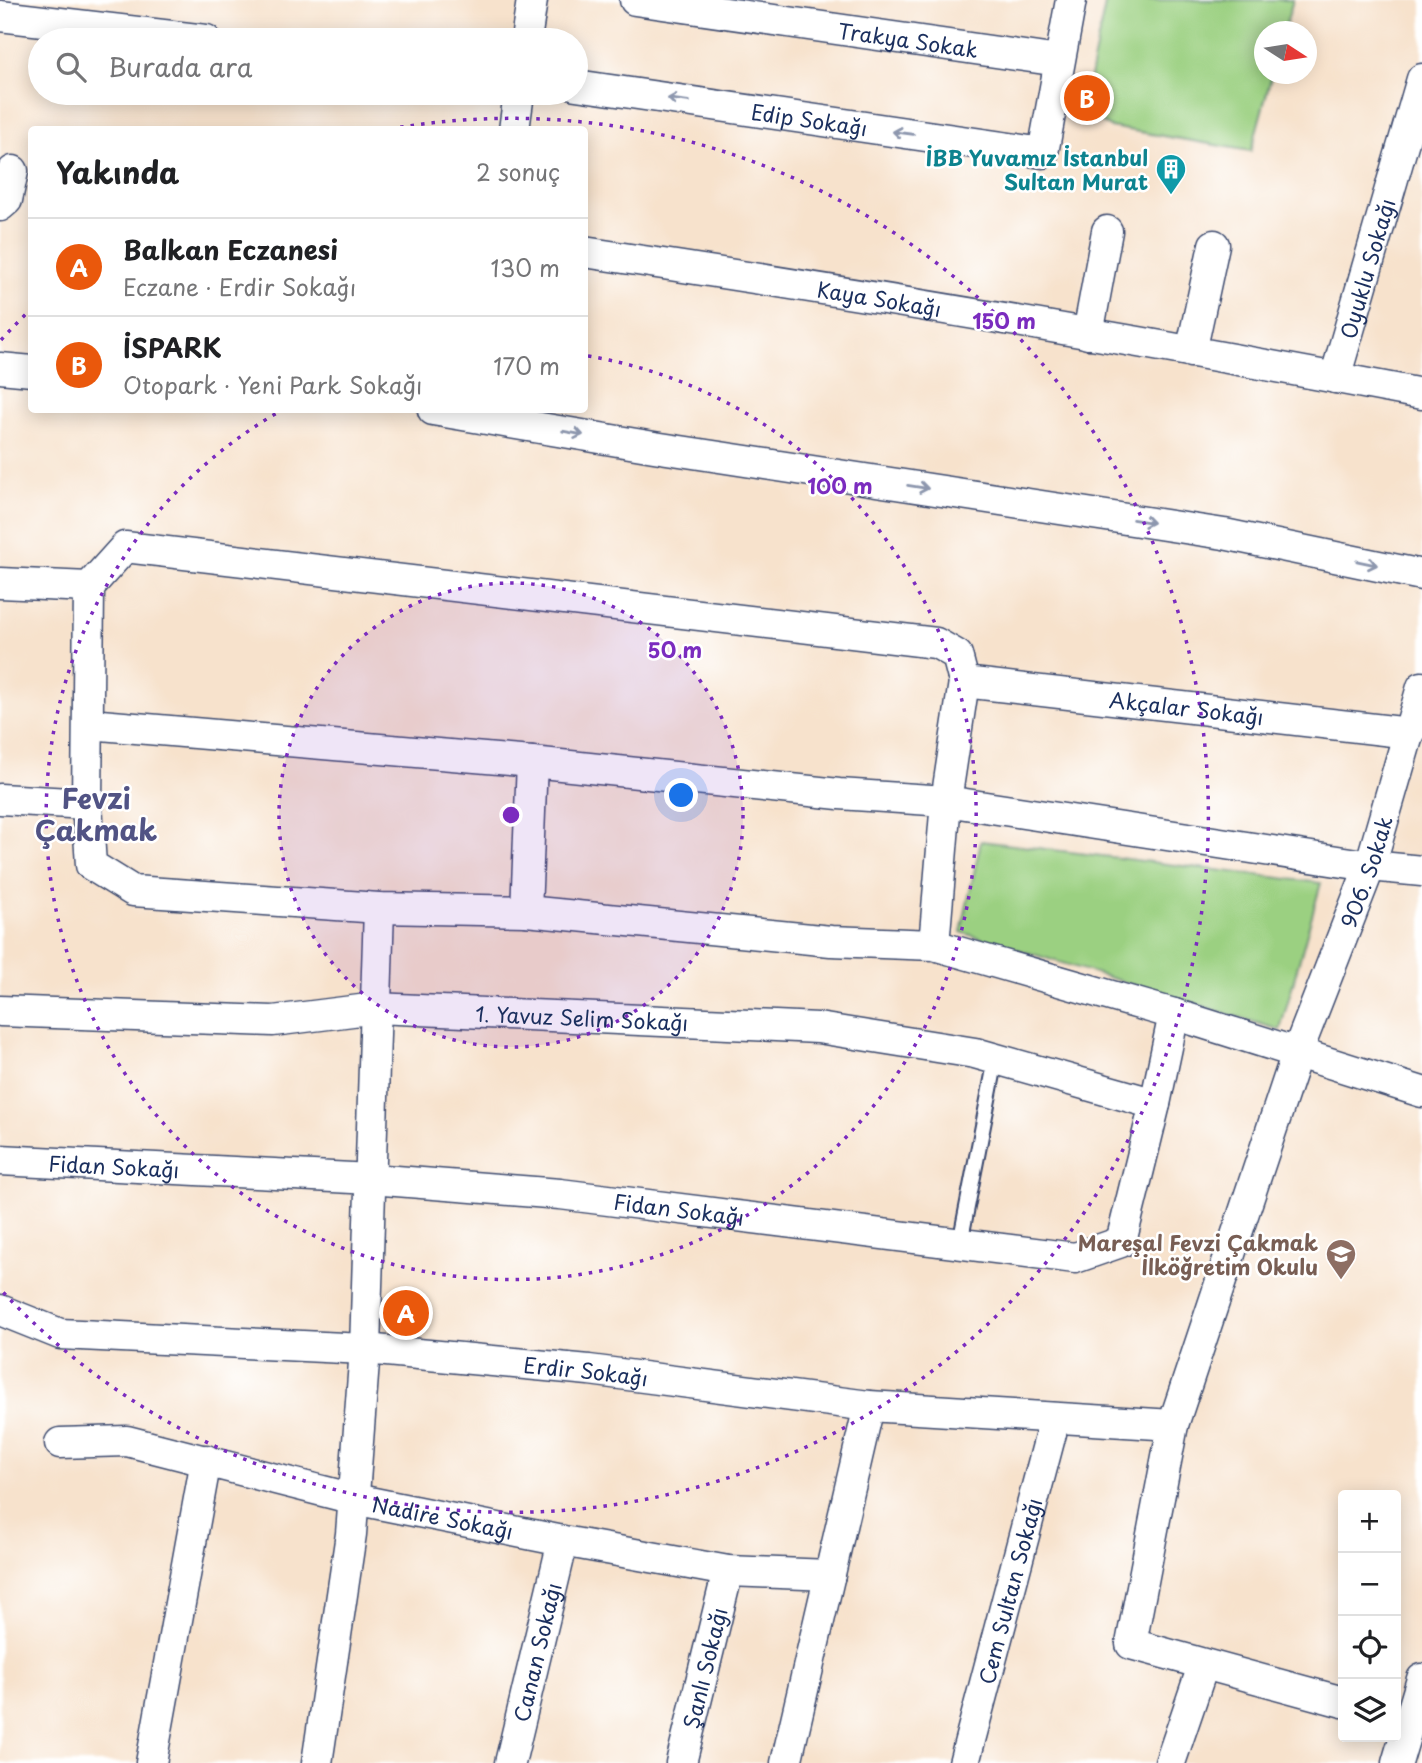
<!DOCTYPE html>
<html lang="tr">
<head>
<meta charset="utf-8">
<style>
  :root { --surface:#fff; --page:#f6f6f6; --text:#202124; --muted:#757577; --line:#e0e0e0; --accent:#ea580c }
  body { margin:0; font-family:"Playpen Sans",sans-serif; background:var(--page); color:var(--text) }
  .controls { position:absolute; right:21px; bottom:21px; display:grid; overflow:hidden; border-radius:7px; box-shadow:0 4px 18px #0003 }
  .controls button { width:63px; height:63px; display:grid; place-items:center; padding:0; border:0; border-bottom:2px solid var(--line); background:var(--surface); color:var(--text); font:35px sans-serif }
  .compass { position:absolute; left:1254px; top:21px; width:63px; height:63px; border-radius:50%; background:var(--surface); box-shadow:0 4px 18px #0003; rotate:102deg }
  .you { position:absolute; left:682px; top:796px; width:24px; height:24px; margin:-18px; border:5px solid #fff; border-radius:50%; background:#1a73e8; box-shadow:0 0 0 10px #1a73e833 }
  .badge { display:grid; place-items:center; width:46px; height:46px; border-radius:50%; background:var(--accent); color:#fff; font-size:23px; font-weight:700 }
  .pin { position:absolute; translate:-50% -50%; border:4px solid #fff; box-shadow:0 2px 7px #0006 }
  .list { margin:0; padding:0; list-style:none }
  h2 { display:flex; justify-content:space-between; align-items:center; height:91px; margin:0; padding:0 28px; font-size:30px }
  h2 small { font-size:23px; font-weight:400; color:var(--muted) }
  .list li { display:grid; grid-template-columns:46px 1fr auto; gap:21px; align-items:center; box-sizing:border-box; height:98px; padding:0 28px; border-top:2px solid var(--line) }
  .list b { display:block; font-size:26px; white-space:nowrap }
  .list p { margin:0; font-size:23px; white-space:nowrap; color:var(--muted) }
  .list em { font-size:23px; font-style:normal; color:var(--muted) }
  .icon { flex:none; width:38px; height:38px; fill:none; stroke:currentColor; stroke-width:2; stroke-linecap:round; stroke-linejoin:round }
  .map { position:relative; flex:none; width:1422px; height:1763px; overflow:hidden }
  .search { position:absolute; background:var(--surface); box-shadow:0 4px 18px #0003; left:28px; top:28px; width:560px; height:77px; display:flex; align-items:center; gap:18px; box-sizing:border-box; padding:0 24px; border-radius:38px; color:var(--muted); font-size:26px }
  .panel { position:absolute; background:var(--surface); box-shadow:0 4px 18px #0003; left:28px; top:126px; width:560px; height:287px; border-radius:7px }
  .map>svg:first-child { display:block }
  .green { fill:#9bd081; stroke:#5b8070; stroke-width:2 }
  .lines { fill:none; stroke-linecap:round; stroke-linejoin:round }
  .lane-casing { stroke:#3c4a6e; stroke-width:18 }
  .street-casing { stroke:#3c4a6e; stroke-width:33 }
  .lane { stroke:#fff; stroke-width:14 }
  .street { stroke:#fff; stroke-width:30 }
  .oneway { stroke:#8d97ae }
  .ring { fill:none; stroke:#7b2cbf; stroke-width:3.5; stroke-dasharray:3.5 7 }
  .labels { text-anchor:middle; dominant-baseline:central; stroke-width:5; stroke-linejoin:round; paint-order:stroke }
  .street-label { font-size:21px; fill:#1b2f5e; stroke:#fff }
  .culture-label { font-size:21px; font-weight:bold; fill:#0d838f; stroke:#fff; text-anchor:end }
  .education-label { font-size:21px; font-weight:bold; fill:#785e54; stroke:#fff; text-anchor:end }
  .district-label { font-size:28px; font-weight:bold; fill:#515384; stroke:#fff }
  .centre { fill:#7b2cbf; stroke:#fff; stroke-width:3.5 }
  .ring-label { font-size:21px; text-anchor:middle; font-weight:bold; fill:#7b2cbf; stroke:#fff; stroke-width:5; stroke-linejoin:round; paint-order:stroke }
</style>
</head>
<body>
<div class="map">
<svg width="1422" height="1763" viewBox="0 0 1422 1763">
  <rect width="100%" height="100%" fill="#fff"/>
  <filter id="ink" filterUnits="userSpaceOnUse"><feTurbulence type="fractalNoise" baseFrequency=".0143" numOctaves="2"/><feDisplacementMap in="SourceGraphic" scale="14" xChannelSelector="R" yChannelSelector="G"/><feConvolveMatrix kernelMatrix="1 2 1 2 8 2 1 2 1" color-interpolation-filters="sRGB"/></filter>
  <filter id="wash" filterUnits="userSpaceOnUse"><feTurbulence type="fractalNoise" baseFrequency=".00686" numOctaves="4" result="noise"/><feDisplacementMap in="SourceGraphic" scale="28" xChannelSelector="R" yChannelSelector="G"/><feGaussianBlur stdDeviation="1.57" result="paint"/><feColorMatrix in="noise" values="0 0 0 0 0 0 0 0 0 0 0 0 0 0 0 0 0 1.4 0 .05"/><feComposite in="paint" operator="in"/></filter>
  <g filter="url(#wash)">
    <rect width="100%" height="100%" fill="#f7e2cc"/>
    <g class="green">
      <polygon points="1106,0 1293,0 1284,31 1264,32 1264,74 1272,74 1251,151 1110,127 1086,114 1087,91"/>
      <polygon points="981,841 1321,883 1280,1030 961,932"/>
    </g>
  </g>
  <g filter="url(#ink)">
    <g class="lines">
      <g class="lane-casing">
        <polyline id="lane" points="960,1243 996,1059"/>
      </g>
      <g class="street-casing">
        <g id="street">
          <path id="s1" d="M635,0L1059,61"/>
          <polyline points="0,16 206,40"/>
          <polyline points="526,40 532,0"/>
          <path id="s2" d="M576,85L1043,153L1071,0"/>
          <polyline points="514,130 519,93"/>
          <polyline points="0,206 7,200 13,171"/>
          <path id="s3" d="M584,252C865,294 1144,341 1422,394"/>
          <polyline points="1088,334 1107,231"/>
          <polyline points="1191,352 1214,245"/>
          <polyline points="0,368 32,371"/>
          <path id="s4" d="M1335,378L1422,79"/>
          <polyline points="433,410 654,447 1224,534 1422,575"/>
          <polyline points="0,583 89,587"/>
          <path id="s5" d="M964,682L1410,733"/>
          <polyline points="89,724 532,762 839,794 946,801 1370,866 1422,871"/>
          <polyline points="0,799 87,804"/>
          <polyline points="526,911 532,762"/>
          <polyline points="934,945 946,801 964,682 957,655 936,643 125,547 89,587 87,804 91,865 133,891 379,908 526,911 831,941 934,945 1174,1014 1422,1092"/>
          <path id="s6" d="M0,1011L273,1021L376,1008L818,1028L975,1053L1155,1104"/>
          <path id="s7" d="M0,1160L371,1179L560,1194L1075,1258L1121,1242L1155,1104L1174,1014"/>
          <path id="s8" d="M0,1310L60,1334L365,1349L589,1370L869,1406L1173,1425"/>
          <path id="s9" d="M60,1443L127,1441L354,1499L563,1541L728,1571L830,1575"/>
          <path id="s10" d="M1343,1702L1131,1644L1173,1425L1297,1053L1370,866L1422,687"/>
          <polyline points="151,1763 206,1460"/>
          <polyline points="317,1763 351,1534 365,1349 379,908"/>
          <path id="s11" d="M510,1763L563,1541"/>
          <path id="s12" d="M681,1763L728,1571"/>
          <polyline points="786,1763 869,1406"/>
          <path id="s13" d="M964,1763L1055,1418"/>
          <polyline points="1170,1763 1203,1666"/>
          <polyline points="1397,1763 1422,1679"/>
        </g>
      </g>
      <use href="#lane" class="lane"/>
      <use href="#street" class="street"/>
    </g>
    <defs><path id="oneway-shaft" d="M-6 0H5M1.5-3L5.5 0L1.5 3" fill="none" stroke-width="1.6" stroke-linecap="round" stroke-linejoin="round" transform="scale(1.75)"/></defs>
    <g class="oneway">
      <use href="#oneway-shaft" transform="translate(678 100) rotate(-172)"/>
      <use href="#oneway-shaft" transform="translate(903 133) rotate(-172)"/>
      <use href="#oneway-shaft" transform="translate(573 433) rotate(10)"/>
      <use href="#oneway-shaft" transform="translate(918 487) rotate(9)"/>
      <use href="#oneway-shaft" transform="translate(1143 521) rotate(9)"/>
      <use href="#oneway-shaft" transform="translate(1367 563) rotate(12)"/>
    </g>
  </g>
  <circle cx="511" cy="815" r="232" fill="#7b2cbf" fill-opacity=".12"/>
  <g class="ring">
    <circle cx="511" cy="815" r="232"/>
    <path d="M588 356A465 465 0 1 1 282 410"/>
    <path d="M1 340A697 697 0 0 1 31 309M390 129A697 697 0 1 1 1 1290"/>
  </g>
  <defs>
    <g id="building-pin" transform="scale(1.575)"><path d="M0 17L-7.5 6A9.5 9.5 0 1 1 7.5 6Z" fill="#0f9aa8" stroke="#fff"/><path d="M-4-6H4V6H1V3H-1V6H-4ZM-2.5-4.3h1.7v1.8h-1.7ZM.8-4.3h1.7v1.8H.8ZM-2.5-1h1.7V.8h-1.7ZM.8-1h1.7V.8H.8Z" fill="#fff"/></g>
    <g id="school-pin" transform="scale(1.575)"><path d="M0 17L-7.5 6A9.5 9.5 0 1 1 7.5 6Z" fill="#8d6e63" stroke="#fff"/><path d="M0-5L7-2L0 1L-7-2ZM-4 1L0 2.5L4 1V4Q0 6-4 4Z" fill="#fff"/></g>
  </defs>
  <g fill-rule="evenodd">
    <use href="#building-pin" x="1171" y="169"/>
    <use href="#school-pin" x="1341" y="1254"/>
  </g>
  <g class="labels">
    <g class="street-label">
      <text stroke="none"><textPath href="#s1" startOffset="276">Trakya Sokak</textPath></text>
      <text stroke="none"><textPath href="#s2" startOffset="236">Edip Sokağı</textPath></text>
      <text stroke="none"><textPath href="#s4" startOffset="114">Oyuklu Sokağı</textPath></text>
      <text stroke="none"><textPath href="#s3" startOffset="299">Kaya Sokağı</textPath></text>
      <text stroke="none"><textPath href="#s5" startOffset="224">Akçalar Sokağı</textPath></text>
      <text stroke="none"><textPath href="#s10" startOffset="1029">906. Sokak</textPath></text>
      <text stroke="none"><textPath href="#s6" startOffset="583">1. Yavuz Selim Sokağı</textPath></text>
      <text stroke="none"><textPath href="#s7" startOffset="114">Fidan Sokağı</textPath></text>
      <text stroke="none"><textPath href="#s7" startOffset="681">Fidan Sokağı</textPath></text>
      <text stroke="none"><textPath href="#s8" startOffset="592">Erdir Sokağı</textPath></text>
      <text stroke="none"><textPath href="#s9" startOffset="392">Nadire Sokağı</textPath></text>
      <text stroke="none"><textPath href="#s13" startOffset="178">Cem Sultan Sokağı</textPath></text>
      <text stroke="none"><textPath href="#s11" startOffset="114">Canan Sokağı</textPath></text>
      <text stroke="none"><textPath href="#s12" startOffset="98">Şanlı Sokağı</textPath></text>
    </g>
    <g class="culture-label">
      <text x="1148" y="157">İBB Yuvamız İstanbul<tspan x="1148" dy="24">Sultan Murat</tspan></text>
    </g>
    <g class="education-label">
      <text x="1318" y="1242">Mareşal Fevzi Çakmak<tspan x="1318" dy="24">İlköğretim Okulu</tspan></text>
    </g>
    <g class="district-label">
      <text x="96" y="797">Fevzi<tspan x="96" dy="32">Çakmak</tspan></text>
    </g>
  </g>
  <circle cx="511" cy="815" r="10" class="centre"/>
  <g class="ring-label">
    <text x="1004" y="329">150 m</text>
    <text x="840" y="494">100 m</text>
    <text x="675" y="658">50 m</text>
  </g>
</svg>
<div class="controls">
<button>+</button>
<button>−</button>
<button><svg class="icon" aria-label="locate" viewBox="0 0 24 24"><circle cx="12" cy="12" r="6"/><path d="M12 2v4M12 18v4M2 12h4M18 12h4"/></svg></button>
<button><svg class="icon" aria-label="layers" viewBox="0 0 24 24"><path d="M12 4l9 5-9 5-9-5zM3 14l9 5 9-5"/></svg></button>
</div>
<svg class="compass" viewBox="-18 -18 36 36"><path d="M0-13l5 13h-10z" fill="#e53935"/><path d="M0 13l5-13h-10z" fill="#757577"/></svg>
<div class="you"></div>
<div class="pin badge" style="left:406px;top:1313px">A</div>
<div class="pin badge" style="left:1087px;top:98px">B</div>
<div class="search"><svg class="icon" aria-label="search" viewBox="0 0 24 24"><circle cx="10" cy="10" r="6"/><path d="M15 15l6 6"/></svg>Burada ara</div>
<section class="panel">
<h2>Yakında<small>2 sonuç</small></h2>
<ul class="list">
<li><span class="badge">A</span><div><b>Balkan Eczanesi</b><p>Eczane · Erdir Sokağı</p></div><em>130 m</em></li>
<li><span class="badge">B</span><div><b>İSPARK</b><p>Otopark · Yeni Park Sokağı</p></div><em>170 m</em></li>
</ul>
</section>
</div>
</body>
</html>
